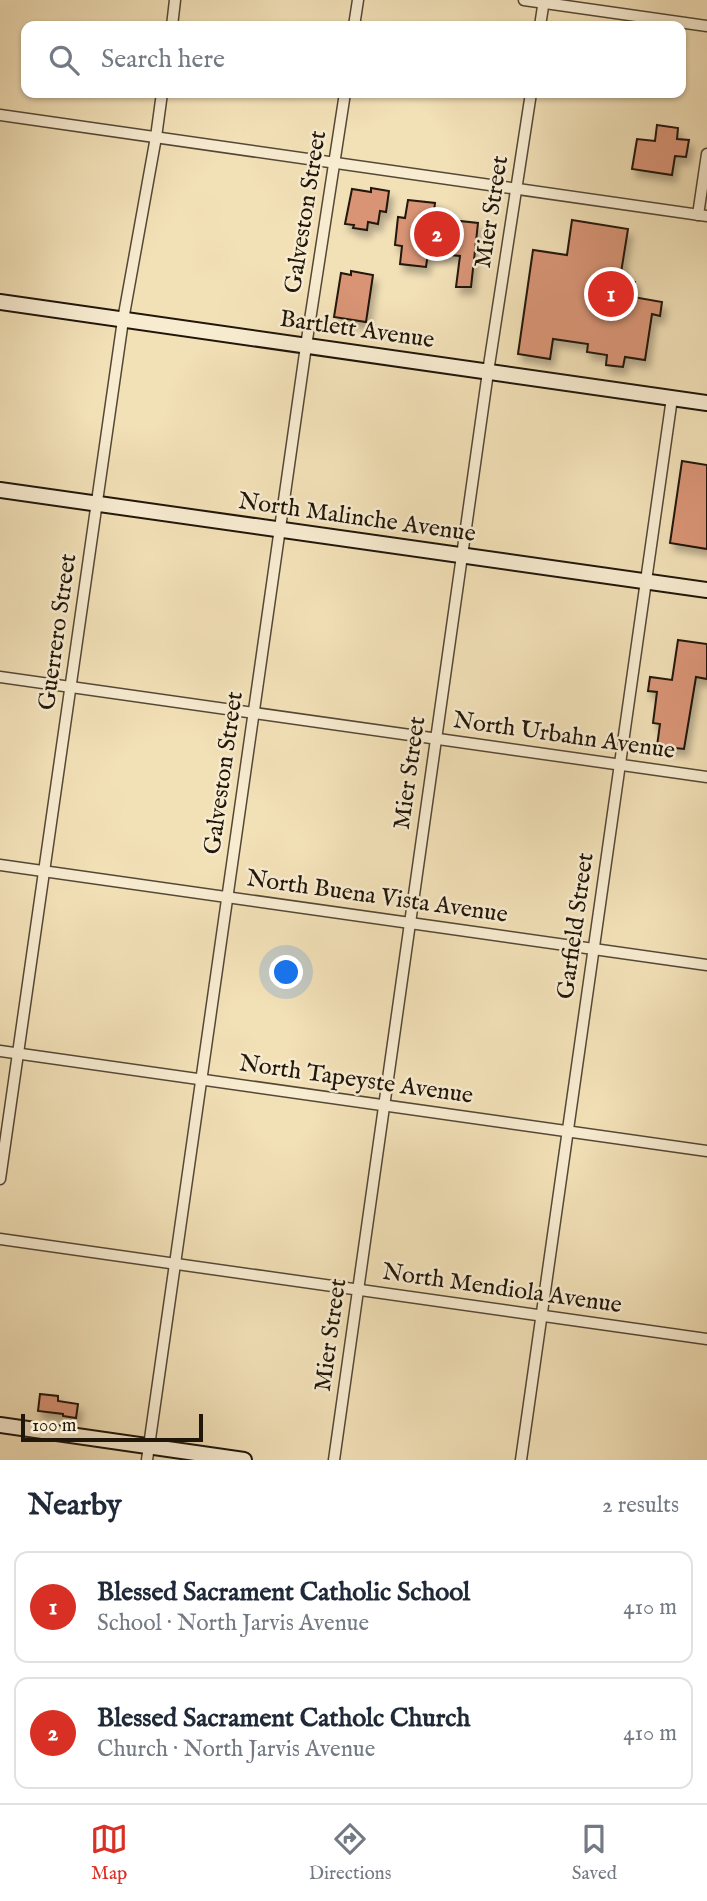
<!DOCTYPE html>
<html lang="en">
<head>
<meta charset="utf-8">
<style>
  :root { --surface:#fff; --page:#f6f6f7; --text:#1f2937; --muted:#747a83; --line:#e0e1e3; --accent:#d93025 }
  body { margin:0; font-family:"IM FELL English",serif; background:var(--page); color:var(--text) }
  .scale { position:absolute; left:21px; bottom:18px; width:182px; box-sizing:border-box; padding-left:7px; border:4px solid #20160a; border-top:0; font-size:19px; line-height:24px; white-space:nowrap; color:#20160a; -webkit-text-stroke:5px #f7ebd0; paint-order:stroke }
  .you { position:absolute; left:287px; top:973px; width:24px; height:24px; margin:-18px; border:5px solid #fff; border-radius:50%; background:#1a73e8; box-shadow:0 0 0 10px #1a73e833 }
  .badge { display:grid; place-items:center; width:46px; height:46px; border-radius:50%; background:var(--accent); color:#fff; font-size:23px; font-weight:700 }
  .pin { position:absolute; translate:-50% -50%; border:4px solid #fff; box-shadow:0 2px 7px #0006 }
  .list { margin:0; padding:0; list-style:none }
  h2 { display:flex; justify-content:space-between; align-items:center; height:91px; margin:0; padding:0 28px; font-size:30px }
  h2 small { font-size:23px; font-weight:400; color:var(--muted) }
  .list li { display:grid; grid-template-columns:46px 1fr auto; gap:21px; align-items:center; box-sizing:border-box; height:112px; margin:0 14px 14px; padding:0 14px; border:2px solid var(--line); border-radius:14px }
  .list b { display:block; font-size:26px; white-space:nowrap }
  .list p { margin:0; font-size:23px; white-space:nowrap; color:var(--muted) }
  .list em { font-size:23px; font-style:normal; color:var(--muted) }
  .icon { flex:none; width:38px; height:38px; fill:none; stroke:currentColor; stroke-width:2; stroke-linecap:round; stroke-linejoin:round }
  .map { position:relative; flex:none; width:707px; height:1460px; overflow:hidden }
  .search { position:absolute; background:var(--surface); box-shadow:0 2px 5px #0004; left:21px; right:21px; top:21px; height:77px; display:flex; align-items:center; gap:18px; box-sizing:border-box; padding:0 24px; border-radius:14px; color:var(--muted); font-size:26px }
  .sheet { height:343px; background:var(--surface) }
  nav { display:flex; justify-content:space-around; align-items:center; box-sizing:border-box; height:98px; border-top:2px solid var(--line); background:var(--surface); font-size:19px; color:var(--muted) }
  nav a { display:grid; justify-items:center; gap:4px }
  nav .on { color:var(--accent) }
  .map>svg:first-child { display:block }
  .building { fill:#d89475; stroke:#20160a; stroke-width:2; filter:url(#shadow) }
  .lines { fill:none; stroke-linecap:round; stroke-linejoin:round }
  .minor-casing { stroke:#544835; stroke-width:13 }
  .secondary-casing { stroke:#20160a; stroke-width:18 }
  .minor { stroke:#f7ebd0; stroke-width:10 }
  .secondary { stroke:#f7ebd0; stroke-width:14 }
  .labels { text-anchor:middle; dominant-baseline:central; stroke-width:5; stroke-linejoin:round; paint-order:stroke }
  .street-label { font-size:24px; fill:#20160a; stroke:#f7ebd0 }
</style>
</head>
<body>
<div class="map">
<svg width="707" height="1460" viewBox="0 0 707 1460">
  <defs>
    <filter id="shadow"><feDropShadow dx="4" dy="7" stdDeviation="3.5" flood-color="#0004"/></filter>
  </defs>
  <rect width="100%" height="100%" fill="#f2e0b7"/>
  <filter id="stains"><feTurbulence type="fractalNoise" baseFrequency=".00286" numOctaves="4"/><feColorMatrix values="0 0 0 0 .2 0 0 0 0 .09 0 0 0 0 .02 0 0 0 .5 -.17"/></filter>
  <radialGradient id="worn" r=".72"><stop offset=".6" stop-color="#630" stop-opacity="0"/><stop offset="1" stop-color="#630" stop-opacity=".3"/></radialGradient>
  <g class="building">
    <polygon points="657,125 678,128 677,139 689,140 686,157 675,156 672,175 632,169 637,139 655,141"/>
    <polygon points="371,188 389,191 386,212 380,211 378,224 368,222 367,230 353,228 354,225 345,224 352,189 371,192"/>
    <polygon points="408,200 435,203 433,218 478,223 471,287 456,287 460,256 428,253 426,267 400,264 402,246 395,245 398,217 405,218"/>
    <polygon points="572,220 628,229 620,279 635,282 633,297 662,302 660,316 652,314 645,360 625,357 623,367 606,365 607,355 587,352 588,344 553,339 550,359 518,354 533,250 567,255"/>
    <polygon points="351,271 373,275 366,322 334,317 341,273 351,275"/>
    <polygon points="682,461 707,465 707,549 670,543"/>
    <polygon points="678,640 707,644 707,679 696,677 684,749 657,746 660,724 653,723 657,692 648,691 650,677 672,680"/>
    <polygon points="40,1394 58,1396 58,1401 78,1404 76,1418 63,1416 63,1414 38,1411"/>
  </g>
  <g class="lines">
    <g class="minor-casing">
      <g id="minor">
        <polyline points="524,0 707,26"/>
        <polyline points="172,26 175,0"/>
        <polyline points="354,26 358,0"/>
        <polyline points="540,26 544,0"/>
        <polyline points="0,115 707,216"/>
        <polyline points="698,215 707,154"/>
        <polyline points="0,677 707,777"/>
        <polyline points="0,865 707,965"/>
        <polyline points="0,1051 707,1151"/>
        <polyline points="0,1179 123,320 156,137 162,93"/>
        <polyline points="0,1239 707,1339"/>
        <polyline points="147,1460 306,346 345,93"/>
        <polyline points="334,1460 488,372 531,93"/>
        <polyline points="521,1460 672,398"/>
      </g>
    </g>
    <g class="secondary-casing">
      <g id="secondary">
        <polyline points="0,302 707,403"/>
        <polyline points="0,490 707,590"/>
        <polyline points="0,1425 244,1460"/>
      </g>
    </g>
    <use href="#minor" class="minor"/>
    <use href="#secondary" class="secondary"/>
  </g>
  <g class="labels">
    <g class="street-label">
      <text transform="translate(306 212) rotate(-81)">Galveston Street</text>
      <text transform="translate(492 212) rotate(-81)">Mier Street</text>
      <text transform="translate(357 330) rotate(8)">Bartlett Avenue</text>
      <text transform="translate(357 518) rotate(8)">North Malinche Avenue</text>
      <text transform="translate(58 632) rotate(-82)">Guerrero Street</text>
      <text transform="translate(564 736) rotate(8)">North Urbahn Avenue</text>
      <text transform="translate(224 773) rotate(-82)">Galveston Street</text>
      <text transform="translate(410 773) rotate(-82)">Mier Street</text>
      <text transform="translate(377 897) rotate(8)">North Buena Vista Avenue</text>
      <text transform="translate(576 926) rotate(-82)">Garfield Street</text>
      <text transform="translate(356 1080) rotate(8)">North Tapeyste Avenue</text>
      <text transform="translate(502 1289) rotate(8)">North Mendiola Avenue</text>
      <text transform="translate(331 1335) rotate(-82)">Mier Street</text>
    </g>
  </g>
  <rect width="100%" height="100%" filter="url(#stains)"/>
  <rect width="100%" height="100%" fill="url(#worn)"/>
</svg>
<div class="scale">100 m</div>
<div class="you"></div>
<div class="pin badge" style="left:611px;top:294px">1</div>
<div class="pin badge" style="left:437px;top:234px">2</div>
<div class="search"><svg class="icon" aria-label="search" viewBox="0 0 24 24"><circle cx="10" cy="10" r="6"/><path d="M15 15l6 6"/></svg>Search here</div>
</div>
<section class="sheet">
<h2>Nearby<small>2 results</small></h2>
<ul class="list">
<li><span class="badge">1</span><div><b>Blessed Sacrament Catholic School</b><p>School · North Jarvis Avenue</p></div><em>410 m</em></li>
<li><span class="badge">2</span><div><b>Blessed Sacrament Catholc Church</b><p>Church · North Jarvis Avenue</p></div><em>410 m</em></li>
</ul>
</section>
<nav>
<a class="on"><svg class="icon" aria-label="map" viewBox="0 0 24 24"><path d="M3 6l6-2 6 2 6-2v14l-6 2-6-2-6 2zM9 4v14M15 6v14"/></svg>Map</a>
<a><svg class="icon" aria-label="directions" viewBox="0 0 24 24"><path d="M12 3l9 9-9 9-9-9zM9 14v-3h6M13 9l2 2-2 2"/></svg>Directions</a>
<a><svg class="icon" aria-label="saved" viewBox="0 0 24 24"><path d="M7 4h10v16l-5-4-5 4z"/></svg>Saved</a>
</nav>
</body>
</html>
